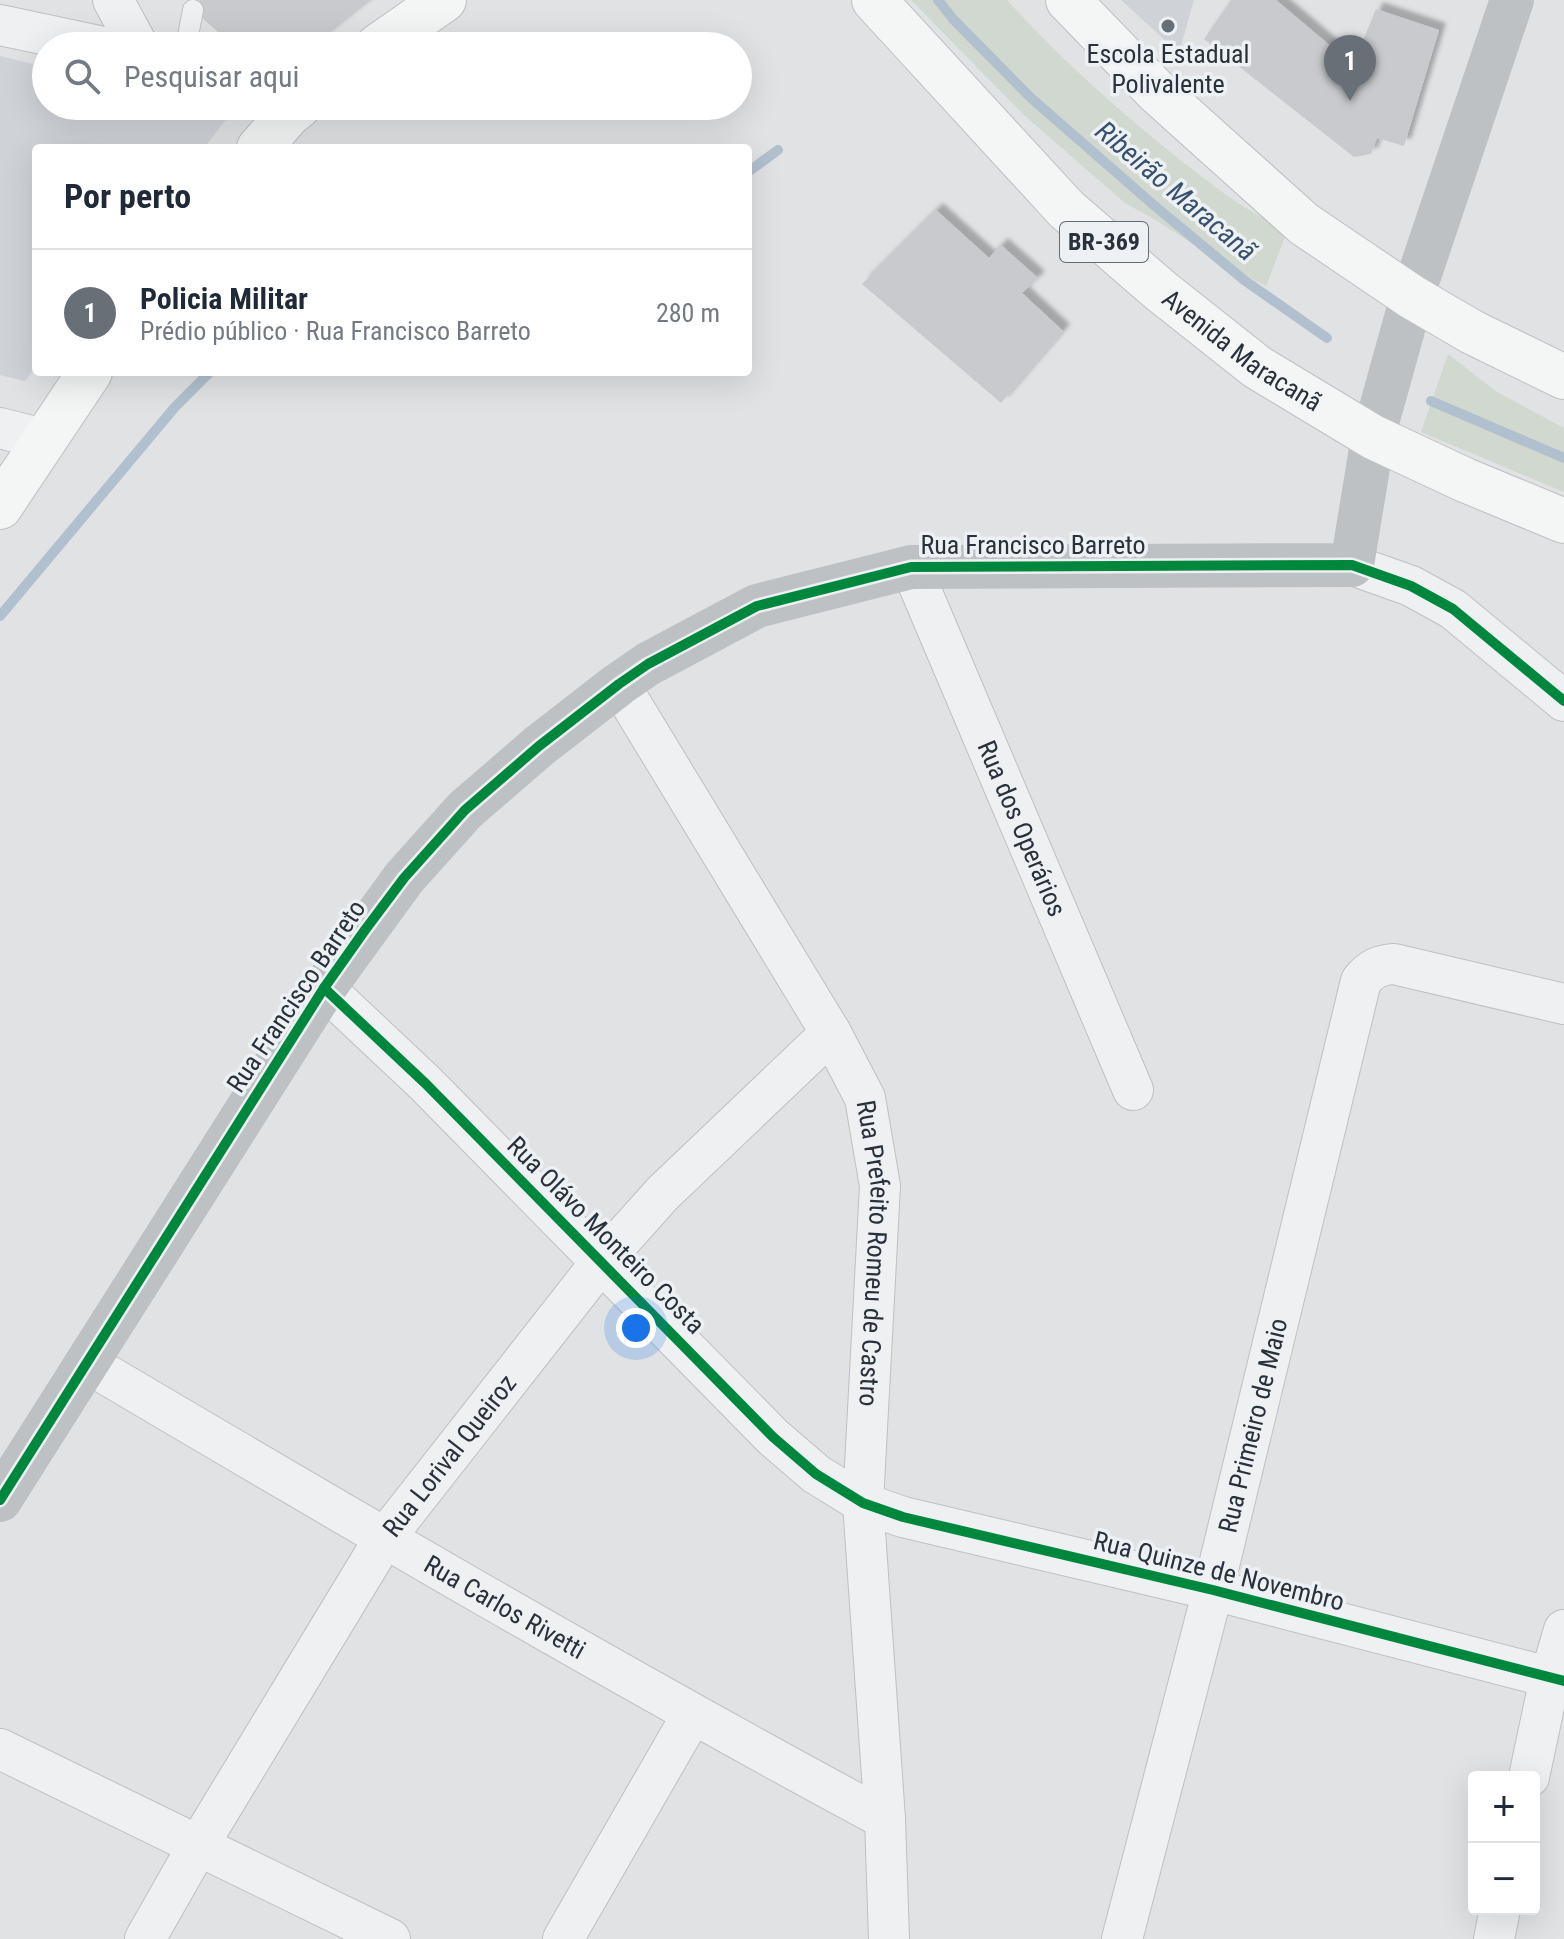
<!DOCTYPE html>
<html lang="pt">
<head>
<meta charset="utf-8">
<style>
  :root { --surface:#fff; --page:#f2f2f3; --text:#1f2937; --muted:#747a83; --line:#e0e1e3; --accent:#696f77 }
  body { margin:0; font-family:"Roboto Condensed",sans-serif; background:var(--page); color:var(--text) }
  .controls { position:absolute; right:24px; bottom:24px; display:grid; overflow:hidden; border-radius:8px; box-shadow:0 8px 32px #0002 }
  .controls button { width:72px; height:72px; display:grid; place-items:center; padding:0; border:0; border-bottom:2px solid var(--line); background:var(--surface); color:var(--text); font:40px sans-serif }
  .you { position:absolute; left:636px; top:1328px; width:28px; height:28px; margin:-20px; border:6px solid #fff; border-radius:50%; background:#1a73e8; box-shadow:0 0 0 12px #1a73e833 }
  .badge { display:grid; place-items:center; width:52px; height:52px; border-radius:50%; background:var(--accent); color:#fff; font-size:26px; font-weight:700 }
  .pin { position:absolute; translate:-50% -66px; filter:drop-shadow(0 2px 4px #0008) }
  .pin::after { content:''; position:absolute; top:42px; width:28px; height:24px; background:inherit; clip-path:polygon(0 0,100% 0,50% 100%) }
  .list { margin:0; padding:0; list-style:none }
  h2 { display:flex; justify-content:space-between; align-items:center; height:104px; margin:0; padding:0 32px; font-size:34px }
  h2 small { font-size:26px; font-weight:400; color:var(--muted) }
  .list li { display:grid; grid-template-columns:52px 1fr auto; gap:24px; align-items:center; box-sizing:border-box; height:128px; padding:0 32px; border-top:2px solid var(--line) }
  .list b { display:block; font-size:30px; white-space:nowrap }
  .list p { margin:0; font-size:26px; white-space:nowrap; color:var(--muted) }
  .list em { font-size:26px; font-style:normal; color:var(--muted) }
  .icon { flex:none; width:44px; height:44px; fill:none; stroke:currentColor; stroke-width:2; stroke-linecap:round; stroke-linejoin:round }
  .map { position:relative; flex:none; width:1564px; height:1939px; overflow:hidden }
  .search { position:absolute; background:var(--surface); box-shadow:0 8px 32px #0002; left:32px; top:32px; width:720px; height:88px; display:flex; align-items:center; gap:20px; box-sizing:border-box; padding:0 28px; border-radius:44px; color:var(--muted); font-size:30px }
  .panel { position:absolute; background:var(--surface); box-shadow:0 8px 32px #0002; left:32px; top:144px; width:720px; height:232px; border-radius:8px }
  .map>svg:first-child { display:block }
  .built { fill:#cfd2d7 }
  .green { fill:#d1d8d0 }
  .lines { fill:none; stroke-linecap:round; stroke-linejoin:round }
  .stream { stroke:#b0c0ce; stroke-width:10 }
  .building { fill:#c8cacd; filter:url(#shadow) }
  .lane-casing { stroke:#bec0c2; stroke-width:22 }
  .street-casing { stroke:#bec0c2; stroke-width:42 }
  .primary-casing { stroke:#bdbfc2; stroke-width:46 }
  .lane { stroke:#eff0f2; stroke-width:20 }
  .street { stroke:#eff0f2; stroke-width:40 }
  .secondary { stroke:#bec1c4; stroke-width:44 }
  .primary { stroke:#f4f5f5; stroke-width:44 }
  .cycleway-casing { stroke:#eef1f4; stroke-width:15 }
  .cycleway { stroke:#00873e; stroke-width:10 }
  .poi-dot { fill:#696f77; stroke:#eef1f4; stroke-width:3 }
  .labels { text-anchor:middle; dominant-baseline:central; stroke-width:7; stroke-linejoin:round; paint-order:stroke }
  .shield { fill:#eef1f4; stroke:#646b73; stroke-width:2 }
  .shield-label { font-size:24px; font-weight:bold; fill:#29313c }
  .poi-label { font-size:26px; fill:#29313c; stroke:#eef1f4 }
  .street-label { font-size:26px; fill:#29313c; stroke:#eef1f4 }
  .water-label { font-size:28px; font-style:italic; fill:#37506c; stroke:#eef1f4 }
</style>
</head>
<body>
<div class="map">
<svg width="1564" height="1939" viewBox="0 0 1564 1939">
  <defs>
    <filter id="shadow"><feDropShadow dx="7" dy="-7" stdDeviation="2" flood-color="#0004"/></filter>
  </defs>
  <rect width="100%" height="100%" fill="#e0e2e4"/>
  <g class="built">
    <polygon points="1121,0 1194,0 1179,53"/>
    <polygon points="0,56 46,67 46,106 219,106 234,109 204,148 36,148 36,367 25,381 0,375"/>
  </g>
  <g class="green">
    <path d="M911,0H1007C1072,72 1150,139 1229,197C1247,210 1268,220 1287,232L1266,286L1229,267L1154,219L1125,203L1024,115Z"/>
    <polygon points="1448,354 1497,392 1564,428 1564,492 1421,432"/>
  </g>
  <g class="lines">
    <g class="stream">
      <polyline points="938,0 953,19 1031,98 1156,207 1244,280 1327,338"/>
      <polyline points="748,172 778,150"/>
      <polyline points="1431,401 1564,458"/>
      <polyline points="0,616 175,407 210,372"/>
    </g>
  </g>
  <g class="building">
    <polygon points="200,0 371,0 313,46 234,46 193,10"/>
    <polygon points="1231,0 1276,0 1353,65 1376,9 1439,30 1404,146 1377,138 1371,154 1354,157 1204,39"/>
    <polygon points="936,210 989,258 1001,245 1038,278 1022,293 1063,331 1001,403 862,284"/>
  </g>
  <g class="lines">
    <g class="lane-casing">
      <polyline id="lane" points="186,46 193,10"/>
    </g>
    <g class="street-casing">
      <g id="street">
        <polyline points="113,0 138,46"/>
        <polyline points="0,25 99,46"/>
        <polyline points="0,428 43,439"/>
        <polyline points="1352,565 1411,586 1453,609 1564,701"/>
        <path id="s1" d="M911,567L1133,1090"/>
        <path id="s2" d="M619,684L831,1033L865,1098L880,1186L863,1503L885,1819L889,1939"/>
        <polyline points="324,988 426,1084 773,1437 816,1474 863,1503 903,1517 1213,1590 1564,1681"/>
        <path id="s3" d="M87,1363C351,1519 615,1674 885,1819"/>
        <polyline points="0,1749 390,1939"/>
        <polyline points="1529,1777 1550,1678 1564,1630"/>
        <path id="s4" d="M145,1939L199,1844L384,1539L602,1261L663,1193L831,1033"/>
        <polyline points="563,1939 692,1715"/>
        <path id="s5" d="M1122,1939L1213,1590L1361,981C1371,969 1379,965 1394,964L1564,1004"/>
        <polyline points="1494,1939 1500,1909"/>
      </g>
    </g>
    <g class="primary-casing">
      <g id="primary">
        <path id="s6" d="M874,0L1066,209L1161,291L1257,367L1373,437L1465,480L1564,521"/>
        <polyline points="1068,0 1157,92 1304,224 1412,297 1472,332 1564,377"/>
        <polyline points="378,46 444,0"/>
        <polyline points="259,148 289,114 299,106"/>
        <polyline points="0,507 90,372"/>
      </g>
    </g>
    <use href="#lane" class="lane"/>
    <use href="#street" class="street"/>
    <polyline class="secondary" points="0,1500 324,988 404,878 465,810 539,746 619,684 648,664 757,606 911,567 1352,565 1373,437 1412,297 1512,0"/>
    <use href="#primary" class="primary"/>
    <g class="cycleway-casing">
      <g id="cycleway">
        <polyline points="324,988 426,1084 773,1437 816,1474 863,1503 903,1517 1213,1590 1564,1681"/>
        <polyline points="0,1500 324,988 365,930 404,878 465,810 539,746 619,684 648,664 757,606 911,567 1352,565 1411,586 1453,609 1564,701"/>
      </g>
    </g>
    <use href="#cycleway" class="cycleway"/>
  </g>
  <circle class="poi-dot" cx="1168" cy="26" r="8"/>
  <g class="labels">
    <rect class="shield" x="1060" y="222" width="88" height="40" rx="6"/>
    <g class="shield-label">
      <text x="1104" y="242">BR-369</text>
    </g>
    <g class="poi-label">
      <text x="1168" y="54">Escola Estadual<tspan x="1168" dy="30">Polivalente</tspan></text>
    </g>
    <g class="street-label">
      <text stroke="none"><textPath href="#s6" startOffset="510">Avenida Maracanã</textPath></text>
      <text x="1033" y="545">Rua Francisco Barreto</text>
      <text stroke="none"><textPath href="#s1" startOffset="284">Rua dos Operários</textPath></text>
      <text transform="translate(296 996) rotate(-56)">Rua Francisco Barreto</text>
      <text transform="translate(606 1235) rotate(45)">Rua Olávo Monteiro Costa</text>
      <text stroke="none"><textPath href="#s2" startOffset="638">Rua Prefeito Romeu de Castro</textPath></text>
      <text stroke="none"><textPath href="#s5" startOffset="530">Rua Primeiro de Maio</textPath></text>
      <text stroke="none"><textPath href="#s4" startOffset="572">Rua Lorival Queiroz</textPath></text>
      <text transform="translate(1219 1571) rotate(14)">Rua Quinze de Novembro</text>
      <text stroke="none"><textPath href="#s3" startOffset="484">Rua Carlos Rivetti</textPath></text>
    </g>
    <g class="water-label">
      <text transform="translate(1176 191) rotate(40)">Ribeirão Maracanã</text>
    </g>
  </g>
</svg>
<div class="controls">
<button>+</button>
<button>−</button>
</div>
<div class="you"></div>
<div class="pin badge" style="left:1350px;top:101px">1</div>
<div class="search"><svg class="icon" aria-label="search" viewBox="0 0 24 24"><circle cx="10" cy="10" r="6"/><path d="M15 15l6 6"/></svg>Pesquisar aqui</div>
<section class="panel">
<h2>Por perto<small></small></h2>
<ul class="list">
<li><span class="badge">1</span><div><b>Policia Militar</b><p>Prédio público · Rua Francisco Barreto</p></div><em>280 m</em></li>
</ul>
</section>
</div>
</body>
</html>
